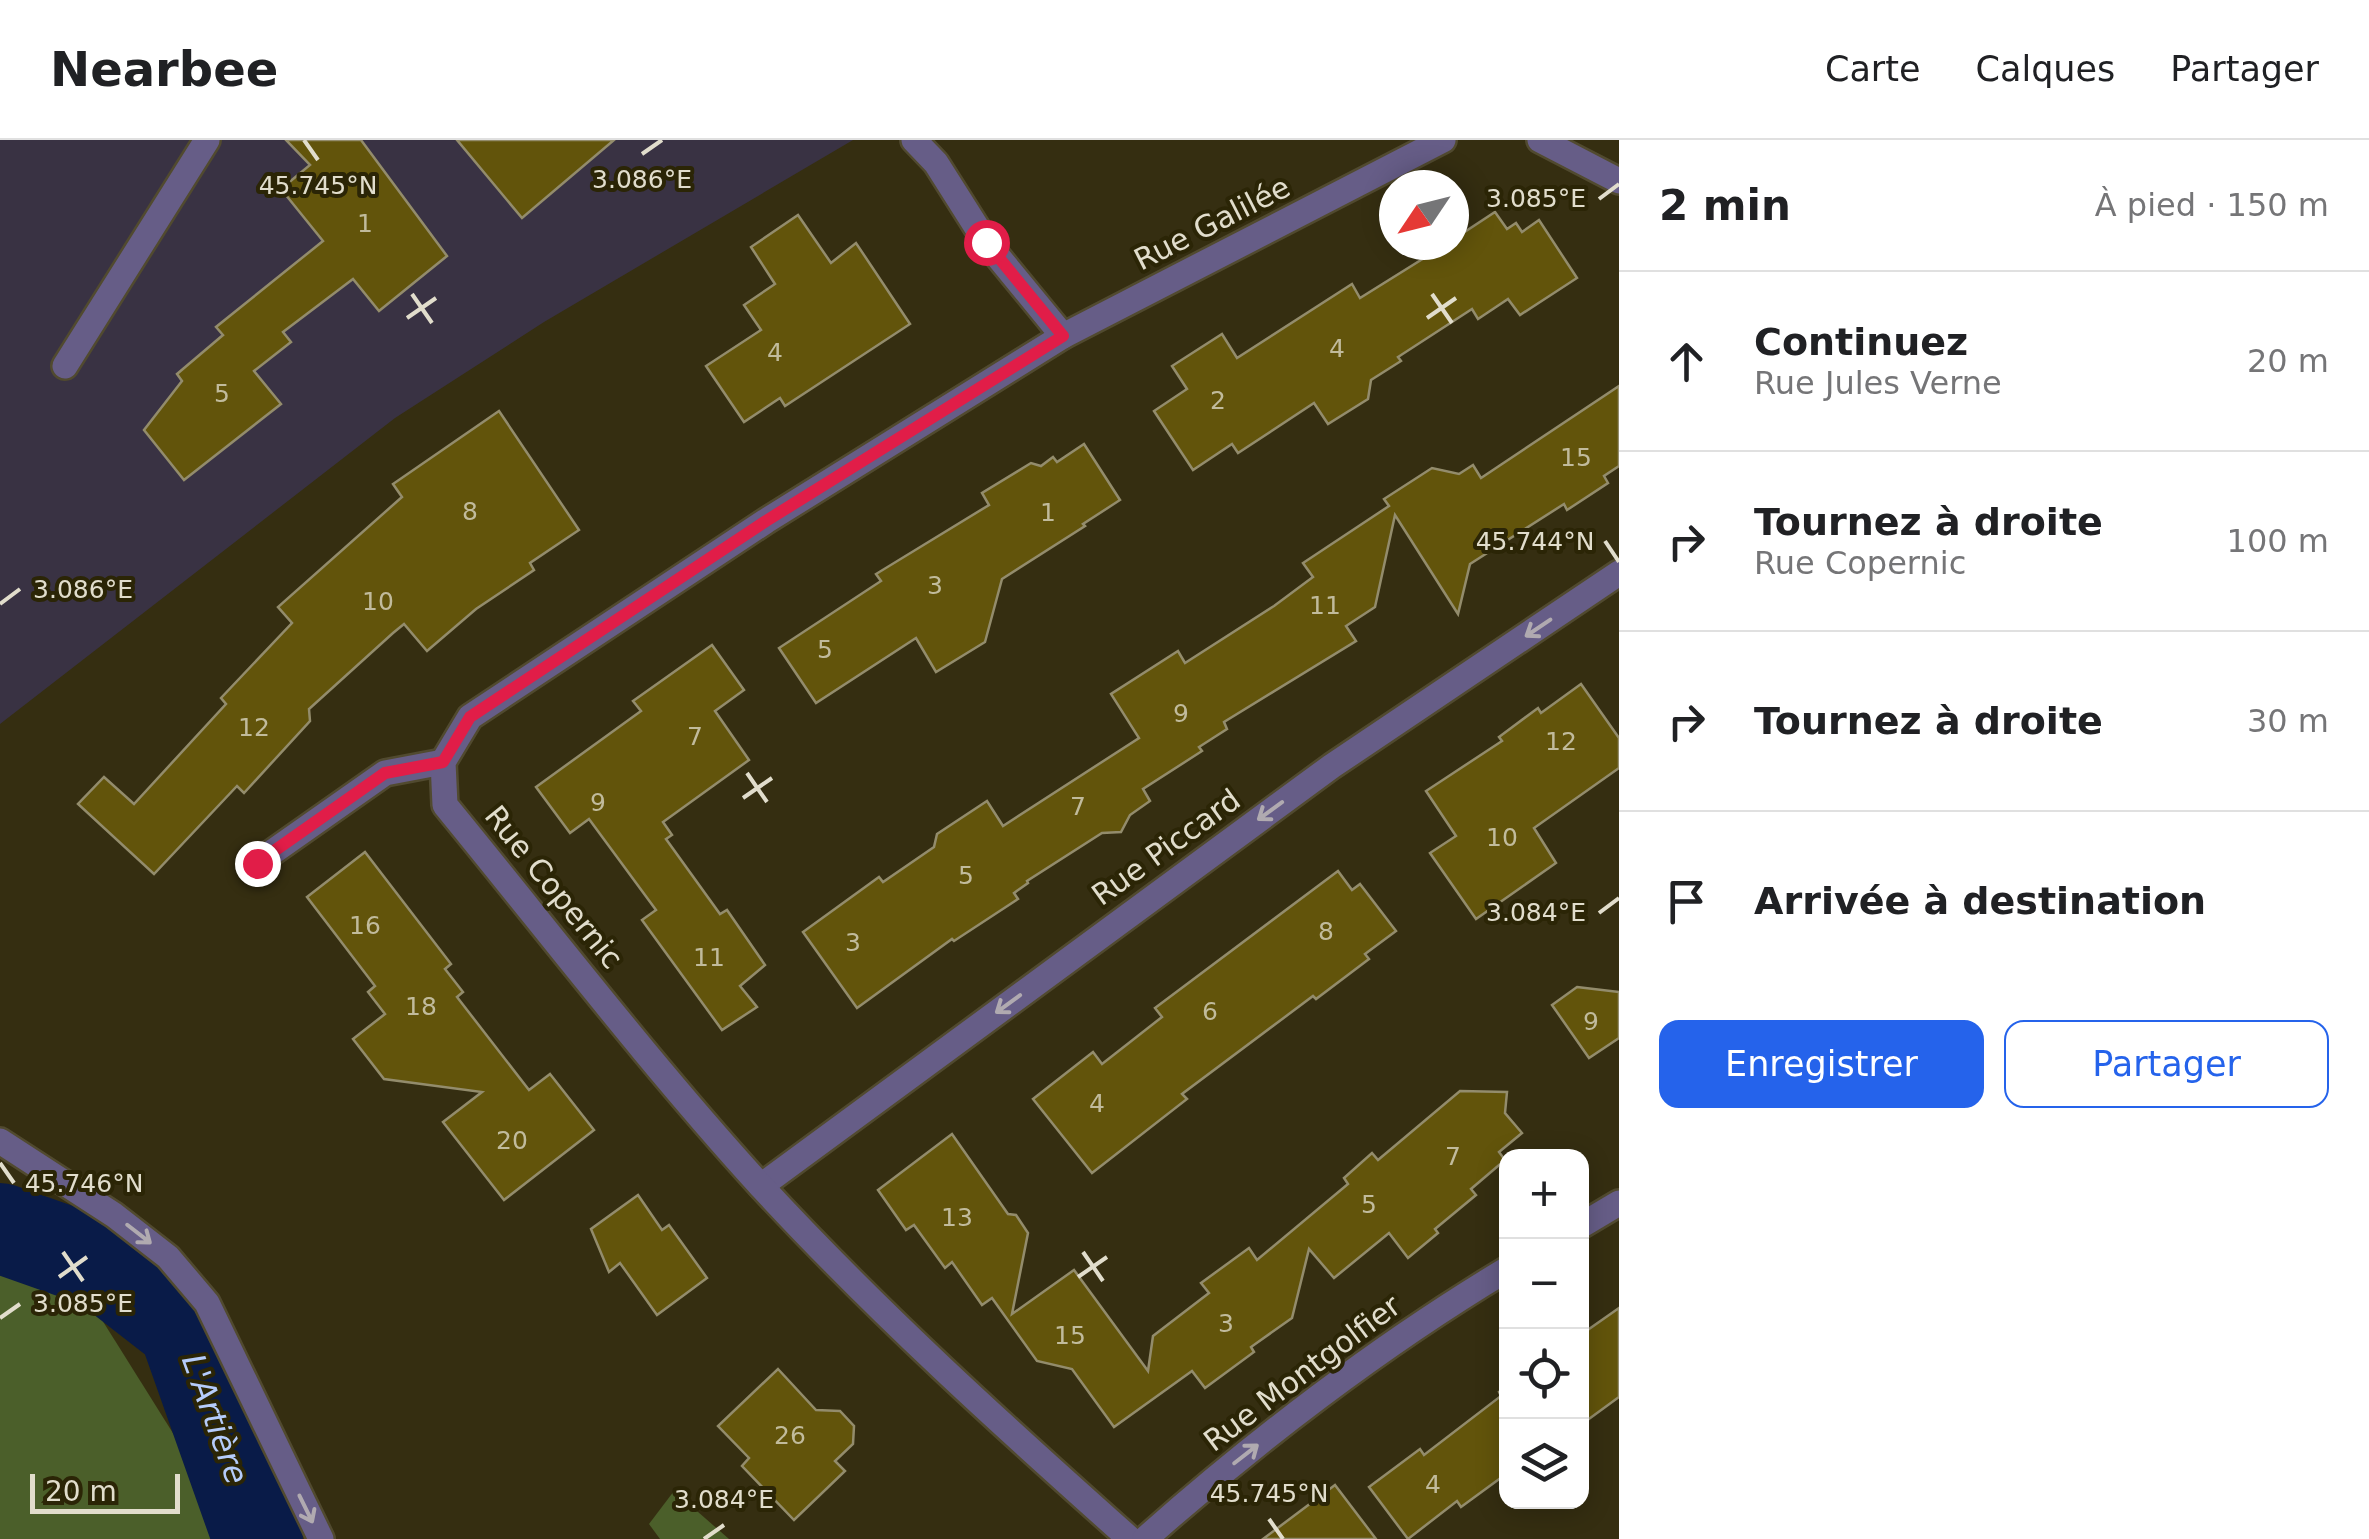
<!DOCTYPE html>
<html lang="fr">
<head>
<meta charset="utf-8">
<style>
  :root { --surface:#fff; --page:#f6f6f6; --text:#202124; --muted:#757577; --line:#e0e0e0; --accent:#2563eb }
  body { margin:0; font-family:"DejaVu Sans",sans-serif; background:var(--page); color:var(--text) }
  .controls { position:absolute; right:30px; bottom:30px; display:grid; overflow:hidden; border-radius:20px; box-shadow:0 5px 25px #0003 }
  .controls button { width:90px; height:90px; display:grid; place-items:center; padding:0; border:0; border-bottom:2px solid var(--line); background:var(--surface); color:var(--text); font:50px sans-serif }
  .compass { position:absolute; left:1379px; top:30px; width:90px; height:90px; border-radius:50%; background:var(--surface); box-shadow:0 5px 25px #0003; rotate:235deg }
  .scale { position:absolute; left:30px; bottom:25px; width:150px; box-sizing:border-box; padding-left:10px; border:5px solid #e1ddcc; border-top:0; font-size:28px; line-height:35px; white-space:nowrap; color:#e1ddcc; -webkit-text-stroke:8px #2b2506; paint-order:stroke }
  .stop { position:absolute; width:30px; height:30px; margin:-22px; border:8px solid #e11d48; border-radius:50%; background:#fff }
  .stop.end { background:#e11d48; border-color:#fff; box-shadow:0 2px 10px #0008 }
  .list { margin:0; padding:0; list-style:none }
  h2 { display:flex; justify-content:space-between; align-items:center; height:130px; margin:0; padding:0 40px; font-size:42px }
  h2 small { font-size:32px; font-weight:400; color:var(--muted) }
  .list li { display:grid; grid-template-columns:65px 1fr auto; gap:30px; align-items:center; box-sizing:border-box; height:180px; padding:0 40px; border-top:2px solid var(--line) }
  .list b { display:block; font-size:38px; white-space:nowrap }
  .list p { margin:0; font-size:32px; white-space:nowrap; color:var(--muted) }
  .list em { font-size:32px; font-style:normal; color:var(--muted) }
  .actions { display:flex; gap:20px; padding:30px 40px }
  .actions a { flex:1; padding:22px 0; border:2px solid var(--accent); border-radius:20px; text-align:center; font-size:35px; color:var(--accent) }
  .actions .main { background:var(--accent); color:#fff }
  .icon { flex:none; width:55px; height:55px; fill:none; stroke:currentColor; stroke-width:2; stroke-linecap:round; stroke-linejoin:round }
  .map { position:relative; flex:none; width:1619px; height:1399px; overflow:hidden }
  header { display:flex; align-items:center; gap:60px; box-sizing:border-box; height:140px; padding:0 50px; background:var(--surface); border-bottom:2px solid var(--line) }
  header strong { font-size:48px }
  nav { display:flex; gap:55px; margin-inline-start:auto; font-size:35px }
  main { display:flex }
  aside { flex:1; background:var(--surface) }
  .map>svg:first-child { display:block }
  .industrial { fill:#393243 }
  .green { fill:#4b5f2a }
  .lines { fill:none; stroke-linecap:round; stroke-linejoin:round }
  .river { stroke:#091b48; stroke-width:90 }
  .building { fill:#62540b; stroke:#938c6c; stroke-width:2.5 }
  .street-casing { stroke:#514a2f; stroke-width:30 }
  .street { stroke:#665d87; stroke-width:25 }
  .oneway { stroke:#b0aab0 }
  .route { stroke:#e11d48; stroke-width:12 }
  .ticks { fill:none; stroke:#e1ddcc; stroke-width:4 }
  .labels { text-anchor:middle; dominant-baseline:central; stroke-width:8; stroke-linejoin:round; paint-order:stroke }
  .number-label { font-size:25px; fill:#c1bb9c }
  .street-label { font-size:30px; fill:#e1ddcc; stroke:#2b2506 }
  .water-label { font-size:32px; font-style:italic; fill:#b5ccfb; stroke:#2b2506 }
  .ticks-label { font-size:25px; text-anchor:middle; fill:#e1ddcc; stroke:#2b2506; stroke-width:8; stroke-linejoin:round; paint-order:stroke }
</style>
</head>
<body>
<header>
<strong>Nearbee</strong>
<nav><a>Carte</a><a>Calques</a><a>Partager</a></nav>
</header>
<main>
<div class="map">
<svg width="1619" height="1399" viewBox="0 0 1619 1399">
  <rect width="100%" height="100%" fill="#352e11"/>
  <polygon class="industrial" points="0,0 853,0 544,182 395,278 0,584"/>
  <g class="green">
    <polygon points="0,1092 77,1140 228,1381 235,1399 0,1399"/>
    <polygon points="674,1351 729,1399 660,1399 649,1384"/>
  </g>
  <g class="lines">
    <polyline class="river" points="0,1088 102,1124 183,1187 258,1399"/>
  </g>
  <g class="building">
    <polygon points="286,0 361,0 447,116 379,171 353,139 283,192 291,202 254,231 281,264 184,340 144,290 182,241 177,234 223,195 216,187 323,101 281,49 310,25"/>
    <polygon points="457,0 614,0 522,78"/>
    <polygon points="1495,72 1507,89 1516,83 1522,92 1539,80 1577,138 1520,175 1508,159 1478,179 1472,169 1398,217 1401,221 1371,240 1368,259 1328,284 1314,263 1238,313 1232,304 1193,330 1154,271 1187,249 1172,226 1222,194 1237,218 1352,144 1360,158 1445,105 1454,105 1454,99"/>
    <polygon points="798,75 831,123 856,103 910,184 785,266 780,258 744,282 706,226 761,190 744,165 775,144 751,107"/>
    <polygon points="1619,246 1619,326 1604,336 1608,343 1567,370 1564,364 1470,424 1458,474 1395,375 1375,467 1346,486 1356,501 1224,582 1227,589 1199,607 1202,611 1143,649 1150,661 1130,675 1121,692 1102,693 1027,741 1028,743 1014,753 1018,759 954,801 952,799 857,868 803,792 879,737 883,742 934,707 937,694 987,661 1003,686 1139,598 1111,554 1178,511 1185,523 1274,466 1313,437 1303,423 1389,366 1384,359 1432,328 1459,334 1473,325 1481,338"/>
    <polygon points="499,271 579,390 530,423 534,430 476,469 427,511 404,484 393,493 309,569 310,581 244,653 237,646 154,734 78,664 104,637 134,664 226,564 221,558 292,483 278,467 402,357 393,344"/>
    <polygon points="1084,304 1120,360 1083,384 1085,386 1002,439 985,502 936,532 916,498 816,563 779,508 881,441 876,434 989,365 982,353 1031,323 1041,326 1053,317 1057,322"/>
    <polygon points="712,505 744,550 715,571 749,620 663,682 672,695 666,699 720,774 727,770 765,825 740,846 757,867 722,890 642,780 656,770 589,679 570,693 536,647 641,571 633,561"/>
    <polygon points="1581,544 1619,598 1619,628 1534,688 1556,723 1476,779 1430,713 1456,696 1426,651 1502,601 1499,597 1538,568 1541,573"/>
    <polygon points="365,712 451,824 445,829 463,852 457,857 529,950 550,934 594,990 504,1060 443,982 482,952 384,939 353,899 385,874 368,852 375,846 307,757"/>
    <polygon points="1338,731 1352,750 1360,744 1396,791 1365,814 1369,819 1316,859 1313,856 1182,954 1187,959 1092,1033 1033,959 1093,912 1102,924 1162,877 1155,868"/>
    <polygon points="1577,847 1619,852 1619,898 1589,918 1552,865"/>
    <polygon points="1460,951 1507,952 1505,973 1522,993 1499,1012 1505,1020 1471,1049 1476,1055 1435,1089 1438,1093 1408,1118 1389,1093 1334,1138 1309,1109 1292,1178 1251,1207 1254,1212 1205,1248 1192,1231 1114,1287 1072,1229 1037,1221 992,1158 982,1165 952,1122 945,1128 914,1085 906,1090 878,1050 952,994 1008,1074 1016,1075 1028,1093 1012,1174 1074,1130 1148,1231 1153,1196 1209,1153 1201,1143 1249,1108 1257,1120 1348,1044 1344,1038 1372,1013 1378,1020"/>
    <polygon points="638,1055 662,1090 669,1085 707,1138 657,1175 620,1123 609,1132 591,1089"/>
    <polygon points="1619,1168 1619,1257 1582,1284 1582,1194"/>
    <polygon points="778,1229 816,1270 840,1271 854,1286 853,1304 835,1321 845,1331 794,1380 742,1326 749,1318 718,1286"/>
    <polygon points="1506,1247 1506,1334 1461,1367 1457,1361 1408,1399 1369,1347 1420,1309 1424,1315 1501,1256 1499,1252"/>
    <polygon points="1335,1345 1376,1399 1263,1399"/>
  </g>
  <g class="lines">
    <g class="street-casing">
      <g id="street">
        <polyline points="914,0 936,23 986,102 1063,196"/>
        <polyline points="1540,0 1619,41"/>
        <polyline points="65,226 207,0"/>
        <polyline points="257,723 385,633 443,622"/>
        <polyline points="0,1001 114,1075 168,1117 207,1163 321,1399"/>
        <polyline points="761,1046 1332,626 1619,433"/>
        <polyline points="1582,1085 1619,1063"/>
        <path d="M1130,1399C1002,1285 875,1170 759,1044C649,923 549,792 445,665L443,622L470,577L766,381L1063,196L1443,0"/>
        <path d="M1145,1399C1254,1302 1381,1205 1506,1130"/>
      </g>
    </g>
    <use href="#street" class="street"/>
  </g>
  <defs><path id="oneway-shaft" d="M-6 0H5M1.5-3L5.5 0L1.5 3" fill="none" stroke-width="1.6" stroke-linecap="round" stroke-linejoin="round" transform="scale(2.5)"/></defs>
  <g class="oneway">
    <use href="#oneway-shaft" transform="translate(1538 488) rotate(146)"/>
    <use href="#oneway-shaft" transform="translate(1270 671) rotate(144)"/>
    <use href="#oneway-shaft" transform="translate(1008 864) rotate(144)"/>
    <use href="#oneway-shaft" transform="translate(139 1094) rotate(38)"/>
    <use href="#oneway-shaft" transform="translate(1246 1314) rotate(-38)"/>
    <use href="#oneway-shaft" transform="translate(306 1369) rotate(64)"/>
  </g>
  <g class="lines">
    <polyline class="route" points="257,723 385,633 443,622 470,577 766,381 1063,196 986,102"/>
  </g>
  <path class="ticks" d="M304,0L318,20M642,14L662,0M1599,59L1619,44M412,154L432,183M1432,154L1452,183M407,178L436,158M1427,178L1456,158M1605,401L1619,422M0,464L20,449M747,633L767,662M743,658L772,638M1599,773L1619,758M0,1023L14,1043M63,1112L83,1141M1083,1112L1103,1141M59,1137L87,1117M1078,1137L1107,1117M0,1178L20,1164M1269,1379L1283,1399M704,1399L724,1385"/>
  <g class="labels">
    <g class="number-label">
      <text x="365" y="83">1</text>
      <text x="1337" y="208">4</text>
      <text x="775" y="212">4</text>
      <text x="222" y="253">5</text>
      <text x="1218" y="260">2</text>
      <text x="1576" y="317">15</text>
      <text x="470" y="371">8</text>
      <text x="1048" y="372">1</text>
      <text x="935" y="445">3</text>
      <text x="378" y="461">10</text>
      <text x="1325" y="465">11</text>
      <text x="825" y="509">5</text>
      <text x="1181" y="573">9</text>
      <text x="254" y="587">12</text>
      <text x="695" y="596">7</text>
      <text x="1561" y="601">12</text>
      <text x="598" y="662">9</text>
      <text x="1078" y="666">7</text>
      <text x="1502" y="697">10</text>
      <text x="966" y="735">5</text>
      <text x="365" y="785">16</text>
      <text x="1326" y="791">8</text>
      <text x="853" y="802">3</text>
      <text x="709" y="817">11</text>
      <text x="421" y="866">18</text>
      <text x="1210" y="871">6</text>
      <text x="1591" y="881">9</text>
      <text x="1097" y="963">4</text>
      <text x="512" y="1000">20</text>
      <text x="1453" y="1016">7</text>
      <text x="1369" y="1064">5</text>
      <text x="957" y="1077">13</text>
      <text x="1226" y="1183">3</text>
      <text x="1070" y="1195">15</text>
      <text x="790" y="1295">26</text>
      <text x="1433" y="1344">4</text>
    </g>
    <g class="street-label">
      <text transform="translate(1212 83) rotate(-27)">Rue Galilée</text>
      <text transform="translate(1166 707) rotate(-36)">Rue Piccard</text>
      <text transform="translate(554 747) rotate(51)">Rue Copernic</text>
      <text transform="translate(1302 1233) rotate(-37)">Rue Montgolfier</text>
    </g>
    <g class="water-label">
      <text transform="translate(215 1279) rotate(70)">L'Artière</text>
    </g>
  </g>
  <g class="ticks-label">
    <text x="642" y="48">3.086°E</text>
    <text x="318" y="54">45.745°N</text>
    <text x="1536" y="67">3.085°E</text>
    <text x="1535" y="410">45.744°N</text>
    <text x="83" y="458">3.086°E</text>
    <text x="1536" y="781">3.084°E</text>
    <text x="84" y="1052">45.746°N</text>
    <text x="83" y="1172">3.085°E</text>
    <text x="1269" y="1362">45.745°N</text>
    <text x="724" y="1368">3.084°E</text>
  </g>
</svg>
<div class="controls">
<button>+</button>
<button>−</button>
<button><svg class="icon" aria-label="locate" viewBox="0 0 24 24"><circle cx="12" cy="12" r="6"/><path d="M12 2v4M12 18v4M2 12h4M18 12h4"/></svg></button>
<button><svg class="icon" aria-label="layers" viewBox="0 0 24 24"><path d="M12 4l9 5-9 5-9-5zM3 14l9 5 9-5"/></svg></button>
</div>
<svg class="compass" viewBox="-18 -18 36 36"><path d="M0-13l5 13h-10z" fill="#e53935"/><path d="M0 13l5-13h-10z" fill="#757577"/></svg>
<div class="scale">20 m</div>
<div class="stop" style="left:986px;top:102px"></div>
<div class="stop end" style="left:257px;top:723px"></div>
</div>
<aside>
<h2>2 min<small>À pied · 150 m</small></h2>
<ul class="list">
<li><svg class="icon" aria-label="ahead" viewBox="0 0 24 24"><path d="M12 20V5M6 11l6-6 6 6"/></svg><div><b>Continuez</b><p>Rue Jules Verne</p></div><em>20 m</em></li>
<li><svg class="icon" aria-label="right" viewBox="0 0 24 24"><path d="M7 20v-9h11M14 6l5 5-5 5"/></svg><div><b>Tournez à droite</b><p>Rue Copernic</p></div><em>100 m</em></li>
<li><svg class="icon" aria-label="right" viewBox="0 0 24 24"><path d="M7 20v-9h11M14 6l5 5-5 5"/></svg><div><b>Tournez à droite</b></div><em>30 m</em></li>
<li><svg class="icon" aria-label="arrive" viewBox="0 0 24 24"><path d="M6 21V4h12l-3 4 3 4H6"/></svg><div><b>Arrivée à destination</b></div></li>
</ul>
<div class="actions"><a class="main">Enregistrer</a><a>Partager</a></div>
</aside>
</main>
</body>
</html>
